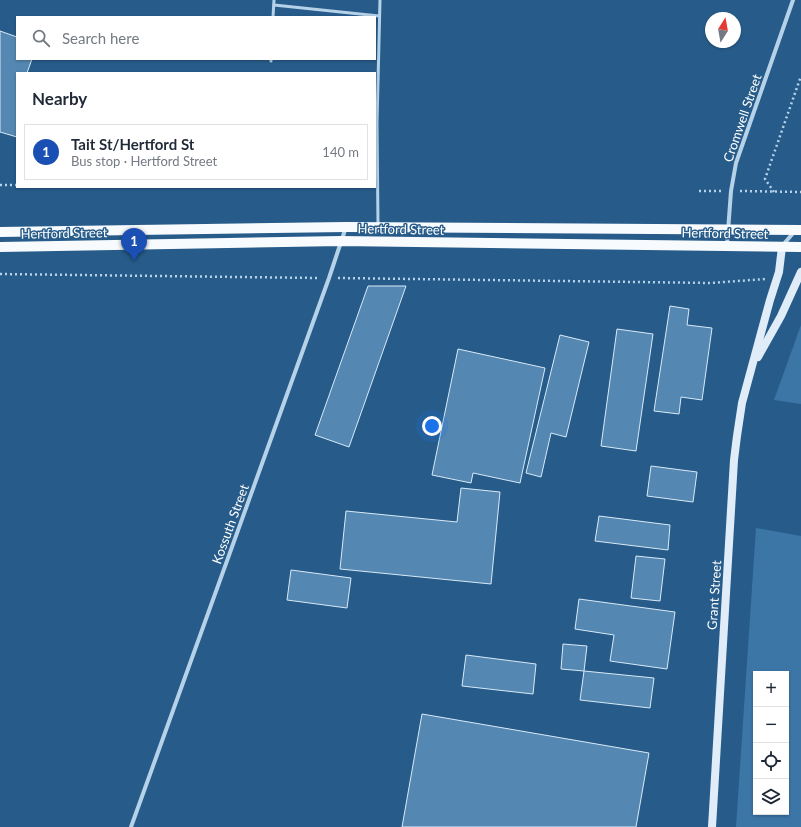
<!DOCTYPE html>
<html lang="en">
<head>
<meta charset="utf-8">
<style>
  :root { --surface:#fff; --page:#f2f2f3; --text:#1f2937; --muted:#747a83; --line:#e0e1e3; --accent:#0f766e }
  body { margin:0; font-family:Lato,sans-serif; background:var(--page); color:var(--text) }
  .controls { position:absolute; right:12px; bottom:12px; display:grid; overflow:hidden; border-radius:0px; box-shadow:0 1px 3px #0004 }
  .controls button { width:36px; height:36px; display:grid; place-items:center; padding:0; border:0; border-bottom:1px solid var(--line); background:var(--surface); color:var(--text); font:20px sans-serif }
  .compass { position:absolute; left:705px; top:12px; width:36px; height:36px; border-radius:50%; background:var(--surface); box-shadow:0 1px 3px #0004; rotate:11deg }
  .you { position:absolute; left:432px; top:426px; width:14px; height:14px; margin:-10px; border:3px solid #fff; border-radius:50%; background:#1a73e8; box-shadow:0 0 0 6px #1a73e833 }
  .badge { display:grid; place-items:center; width:26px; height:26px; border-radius:50%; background:var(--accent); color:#fff; font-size:13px; font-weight:700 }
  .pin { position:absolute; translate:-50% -33px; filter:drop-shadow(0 1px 2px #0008) }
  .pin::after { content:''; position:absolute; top:21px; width:14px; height:12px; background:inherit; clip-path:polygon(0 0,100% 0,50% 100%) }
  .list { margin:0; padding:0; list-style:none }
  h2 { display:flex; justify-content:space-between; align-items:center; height:52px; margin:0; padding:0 16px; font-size:17px }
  h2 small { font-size:13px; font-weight:400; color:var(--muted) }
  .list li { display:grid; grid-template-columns:26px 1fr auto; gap:12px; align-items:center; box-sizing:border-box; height:56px; margin:0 8px 8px; padding:0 8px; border:1px solid var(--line); border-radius:0px }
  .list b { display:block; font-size:15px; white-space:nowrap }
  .list p { margin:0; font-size:13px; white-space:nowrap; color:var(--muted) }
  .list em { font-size:13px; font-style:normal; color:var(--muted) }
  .icon { flex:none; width:22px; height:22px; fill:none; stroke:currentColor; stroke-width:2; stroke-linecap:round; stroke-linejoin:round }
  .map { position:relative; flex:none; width:801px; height:827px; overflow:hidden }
  .search { position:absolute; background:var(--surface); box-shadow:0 1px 3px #0004; left:16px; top:16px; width:360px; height:44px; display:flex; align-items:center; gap:10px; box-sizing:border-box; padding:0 14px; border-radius:0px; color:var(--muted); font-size:15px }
  .panel { position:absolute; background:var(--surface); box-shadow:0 1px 3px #0004; left:16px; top:72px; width:360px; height:116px; border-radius:0px }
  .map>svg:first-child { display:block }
  .green { fill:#3c76a7; fill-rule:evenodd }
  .building { fill:#5487b2; stroke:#d9eaf7 }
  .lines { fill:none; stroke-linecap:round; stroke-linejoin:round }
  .path { stroke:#b5d2e9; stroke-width:2.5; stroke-dasharray:2 3; stroke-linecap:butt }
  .lane { stroke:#b5d2e9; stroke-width:3 }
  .street { stroke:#b5d2e9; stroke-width:4 }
  .secondary { stroke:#e0edf8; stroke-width:8 }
  .primary { stroke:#f8fbfe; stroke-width:10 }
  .labels { text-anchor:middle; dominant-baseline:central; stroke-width:3; stroke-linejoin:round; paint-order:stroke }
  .street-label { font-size:13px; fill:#fff; stroke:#275c8a }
</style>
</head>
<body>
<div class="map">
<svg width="801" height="827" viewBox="0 0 801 827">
  <rect width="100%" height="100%" fill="#275c8a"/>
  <g class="green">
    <polygon points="801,325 801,404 774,400"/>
    <path d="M756,528L801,536V827H736ZM756,674H786V812H756Z"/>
  </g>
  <g class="building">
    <polygon points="0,31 17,37 17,59 32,59 27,73 17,73 17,137 0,132"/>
    <polygon points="368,286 406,286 349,447 315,435"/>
    <polygon points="670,306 689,309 687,325 712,328 702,400 681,397 679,414 654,411"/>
    <polygon points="617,329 653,334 636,451 601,446"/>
    <polygon points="560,335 589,342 566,437 551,433 541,477 526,473"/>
    <polygon points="458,349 545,368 520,483 473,473 471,483 432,475"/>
    <polygon points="651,466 697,472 693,502 647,496"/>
    <polygon points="461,488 500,492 491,584 340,569 346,511 457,522"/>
    <polygon points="599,516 670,525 668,550 595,541"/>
    <polygon points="636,556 665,559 660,601 631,598"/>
    <polygon points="291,570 351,578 347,608 287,600"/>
    <polygon points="579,599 675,612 667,669 610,661 614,635 575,629"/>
    <polygon points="563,644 587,646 584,671 561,669"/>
    <polygon points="466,655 536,664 533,694 462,686"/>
    <polygon points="584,671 654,678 650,708 580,700"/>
    <polygon points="422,714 649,753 636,827 402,827"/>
  </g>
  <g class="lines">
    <g class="path">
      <polyline points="0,185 17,185"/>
      <polyline points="699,191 723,191"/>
      <polyline points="740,191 801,192"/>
      <polyline points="774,192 765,179 801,76"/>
      <polyline points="0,274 319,278"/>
      <polyline points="338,278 711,283 765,279"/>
    </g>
    <g class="lane">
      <polyline points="274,5 379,16"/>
      <polyline points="273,17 274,0"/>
      <polyline points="271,61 271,59"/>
      <polyline points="378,225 377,123 380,0"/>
    </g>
    <g class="street">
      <polyline points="727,245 731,191 736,163 793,0"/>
      <polyline points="783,245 794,232"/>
      <polyline points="131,827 329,278 346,227"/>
    </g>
    <g class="secondary">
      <polyline points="758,357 781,316 801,272"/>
      <polyline points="712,827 734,460 737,436 742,403 770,300 779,272 782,247"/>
    </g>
    <g class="primary">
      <polyline points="0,232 346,227 801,230"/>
      <polyline points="0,247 341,241 801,247"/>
    </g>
  </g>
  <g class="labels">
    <g class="street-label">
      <text transform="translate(742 118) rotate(-71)">Cromwell Street</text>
      <text transform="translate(401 229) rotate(1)">Hertford Street</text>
      <text transform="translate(64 233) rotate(-1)">Hertford Street</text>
      <text transform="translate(725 233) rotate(1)">Hertford Street</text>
      <text transform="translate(230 524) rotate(-70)">Kossuth Street</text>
      <text transform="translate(714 595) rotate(-86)">Grant Street</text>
    </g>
  </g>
</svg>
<div class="controls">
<button>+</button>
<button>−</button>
<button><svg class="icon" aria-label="locate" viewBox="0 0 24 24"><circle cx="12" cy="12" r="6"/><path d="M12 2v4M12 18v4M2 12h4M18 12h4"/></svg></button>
<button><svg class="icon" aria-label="layers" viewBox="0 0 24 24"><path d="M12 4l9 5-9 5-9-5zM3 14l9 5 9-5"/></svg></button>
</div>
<svg class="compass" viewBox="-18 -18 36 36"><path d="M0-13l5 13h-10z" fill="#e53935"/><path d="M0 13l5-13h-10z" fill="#747a83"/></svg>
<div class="you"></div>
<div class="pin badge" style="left:134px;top:261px;background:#1a4fb4">1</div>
<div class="search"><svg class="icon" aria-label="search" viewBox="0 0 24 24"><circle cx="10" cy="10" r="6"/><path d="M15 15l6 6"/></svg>Search here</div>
<section class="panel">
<h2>Nearby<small></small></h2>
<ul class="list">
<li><span class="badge" style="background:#1a4fb4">1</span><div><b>Tait St/Hertford St</b><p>Bus stop · Hertford Street</p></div><em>140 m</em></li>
</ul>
</section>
</div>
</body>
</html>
